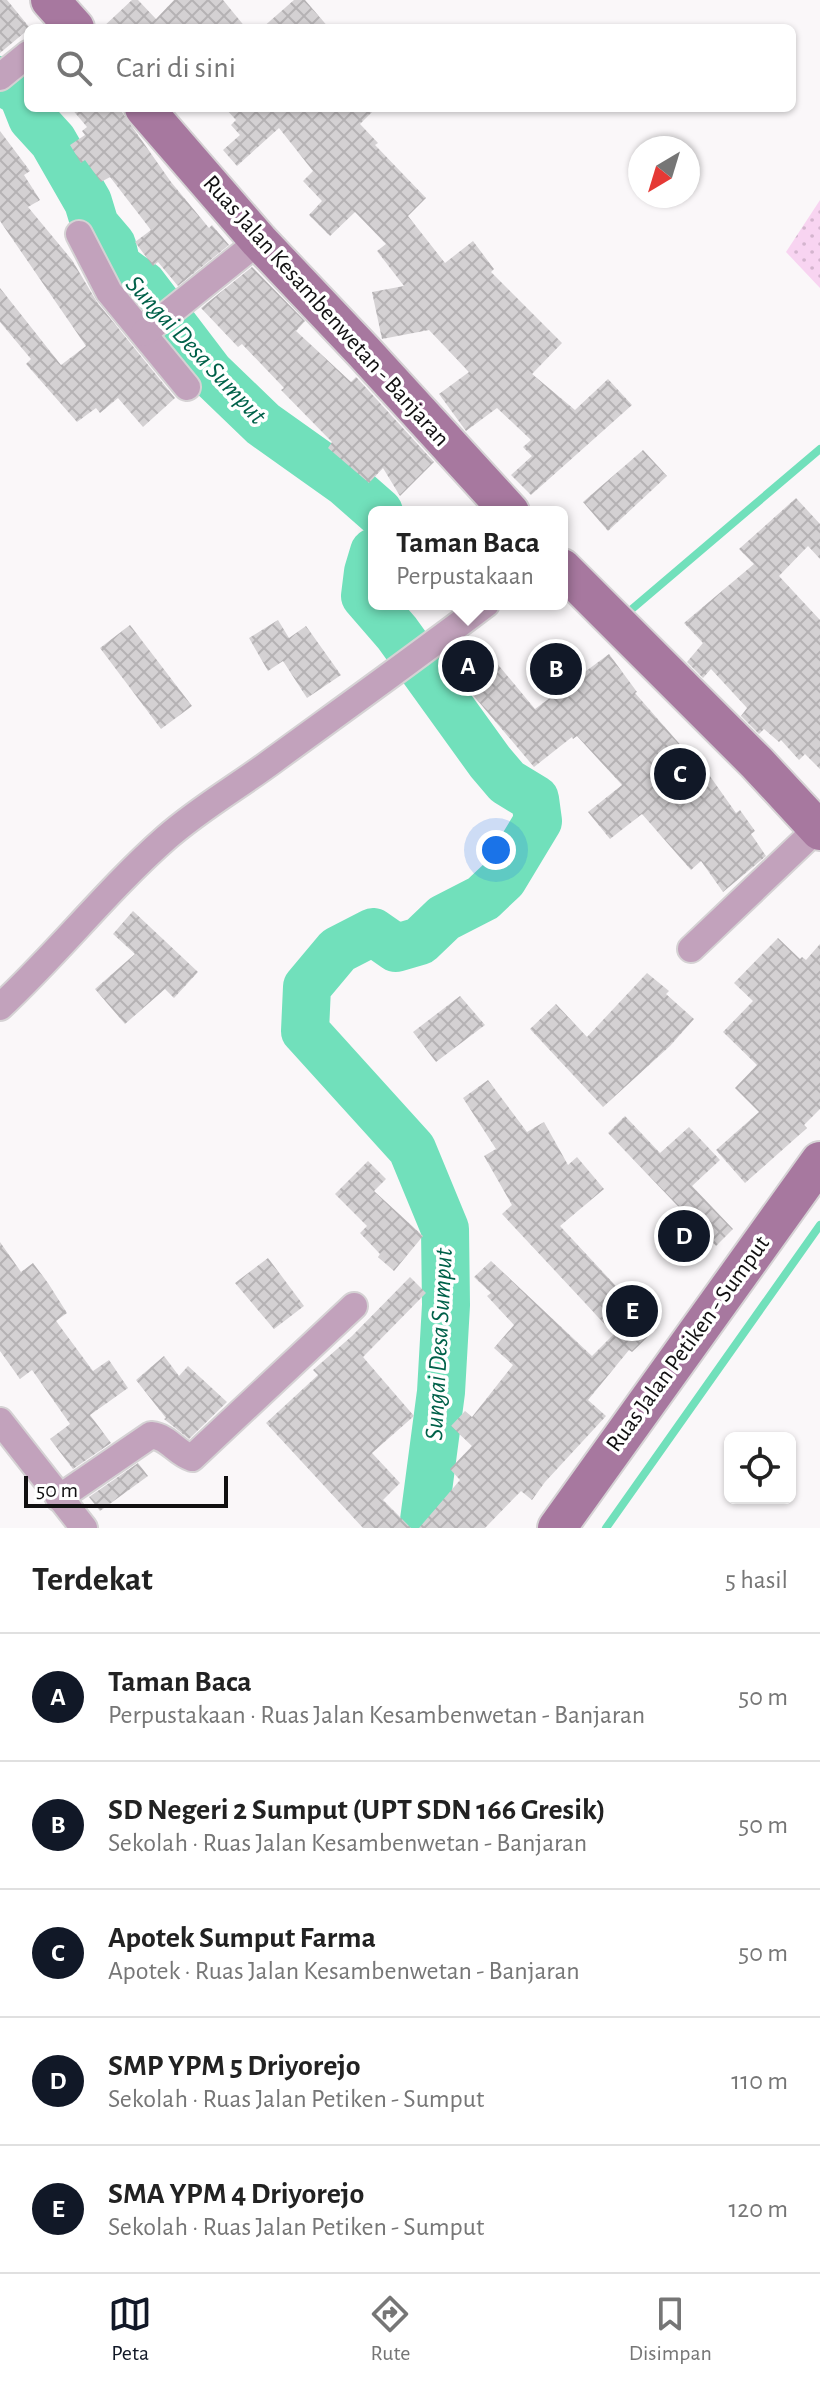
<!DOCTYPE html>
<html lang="id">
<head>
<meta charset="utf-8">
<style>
  :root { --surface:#fff; --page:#f6f6f6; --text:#222; --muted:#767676; --line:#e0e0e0; --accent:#111827 }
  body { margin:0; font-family:"Alegreya Sans",sans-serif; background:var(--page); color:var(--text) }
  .controls { position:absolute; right:24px; bottom:24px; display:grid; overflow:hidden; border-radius:12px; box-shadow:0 2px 6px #0004 }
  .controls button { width:72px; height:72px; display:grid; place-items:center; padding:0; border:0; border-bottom:2px solid var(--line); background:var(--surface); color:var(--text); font:40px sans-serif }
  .compass { position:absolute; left:628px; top:136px; width:72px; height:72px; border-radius:50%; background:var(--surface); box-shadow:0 2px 6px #0004; rotate:218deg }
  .scale { position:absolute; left:24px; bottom:20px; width:204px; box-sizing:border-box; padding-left:8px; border:4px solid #111011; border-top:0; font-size:22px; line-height:28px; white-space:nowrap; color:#111011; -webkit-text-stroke:6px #fff; paint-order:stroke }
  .you { position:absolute; left:496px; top:850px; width:28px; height:28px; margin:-20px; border:6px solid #fff; border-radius:50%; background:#1a73e8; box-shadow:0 0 0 12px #1a73e833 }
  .badge { display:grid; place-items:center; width:52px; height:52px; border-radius:50%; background:var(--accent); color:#fff; font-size:26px; font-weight:700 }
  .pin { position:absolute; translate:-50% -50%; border:4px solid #fff; box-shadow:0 2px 8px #0006 }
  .popup { position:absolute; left:368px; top:506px; width:200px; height:104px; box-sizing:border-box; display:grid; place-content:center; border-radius:12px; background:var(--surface); filter:drop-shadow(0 2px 6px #0005); font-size:26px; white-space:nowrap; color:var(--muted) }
  .popup b { font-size:30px; color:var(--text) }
  .popup::after { content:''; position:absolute; left:50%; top:100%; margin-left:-16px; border:16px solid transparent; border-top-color:var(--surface) }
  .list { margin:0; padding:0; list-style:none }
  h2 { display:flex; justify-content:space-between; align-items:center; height:104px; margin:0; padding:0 32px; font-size:34px }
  h2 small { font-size:26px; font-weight:400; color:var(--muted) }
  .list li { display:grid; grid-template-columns:52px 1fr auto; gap:24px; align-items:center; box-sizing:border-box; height:128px; padding:0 32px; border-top:2px solid var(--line) }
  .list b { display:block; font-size:30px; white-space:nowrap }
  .list p { margin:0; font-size:26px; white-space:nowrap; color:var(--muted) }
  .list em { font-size:26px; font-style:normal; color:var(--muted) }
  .icon { flex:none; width:44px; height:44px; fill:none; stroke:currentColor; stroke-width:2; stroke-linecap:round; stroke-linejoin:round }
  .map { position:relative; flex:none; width:820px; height:1528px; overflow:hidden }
  .search { position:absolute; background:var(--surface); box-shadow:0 2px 6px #0004; left:24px; right:24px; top:24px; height:88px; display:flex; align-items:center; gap:20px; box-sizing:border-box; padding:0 28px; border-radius:12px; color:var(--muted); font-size:30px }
  .sheet { height:744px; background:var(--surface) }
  nav { display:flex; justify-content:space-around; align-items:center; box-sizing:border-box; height:112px; border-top:2px solid var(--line); background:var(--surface); font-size:22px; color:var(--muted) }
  nav a { display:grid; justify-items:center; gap:4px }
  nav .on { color:var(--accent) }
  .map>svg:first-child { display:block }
  .green { fill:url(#green-dots) }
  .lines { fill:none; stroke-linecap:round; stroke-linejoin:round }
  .stream { stroke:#71e0bb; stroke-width:8 }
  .river { stroke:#71e0bb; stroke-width:48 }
  .building { fill:url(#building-cross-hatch) }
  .minor-casing { stroke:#d5d2d4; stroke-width:30 }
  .secondary-casing { stroke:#d5d2d4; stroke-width:42 }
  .minor { stroke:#c2a2bc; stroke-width:26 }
  .secondary { stroke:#a7789f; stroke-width:38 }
  .labels { text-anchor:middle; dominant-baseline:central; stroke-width:7; stroke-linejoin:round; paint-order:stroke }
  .street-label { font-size:24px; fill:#111011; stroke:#fff }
  .water-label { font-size:26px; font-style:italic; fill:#006149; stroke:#fff }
</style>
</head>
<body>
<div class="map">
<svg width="820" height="1528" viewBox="0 0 820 1528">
  <defs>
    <pattern id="green-dots" width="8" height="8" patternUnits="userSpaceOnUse" patternTransform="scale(2)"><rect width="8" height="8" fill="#f8d4f1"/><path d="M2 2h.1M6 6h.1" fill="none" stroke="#d4b5ce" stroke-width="1.8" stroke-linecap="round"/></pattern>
    <pattern id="building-cross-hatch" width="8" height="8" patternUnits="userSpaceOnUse" patternTransform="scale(2)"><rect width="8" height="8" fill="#d4d1d3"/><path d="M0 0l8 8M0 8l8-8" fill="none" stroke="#b5b2b4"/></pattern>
  </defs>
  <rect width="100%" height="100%" fill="#faf7f9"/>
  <polygon class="green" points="820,200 820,288 786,252"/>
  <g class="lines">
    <g class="stream">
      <polyline points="632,609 820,449"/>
      <polyline points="606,1528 820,1225"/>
    </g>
    <g class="river">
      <polyline points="0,80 22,93 32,118 53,141 88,202 95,225 112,245 117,266 143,285 210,373 263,424 346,483 379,512"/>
      <polyline points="374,552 368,572 365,596 397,633 490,762 507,782 535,799 538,821 503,879 483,898 444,918 420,941 396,948 373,932 338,950 307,987 305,1031 412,1149 445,1229 446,1305 441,1392 423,1528"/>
    </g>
  </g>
  <g class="building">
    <polygon points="0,0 7,0 30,28 0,53"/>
    <polygon points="132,0 138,0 156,19 174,0 223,0 246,28 102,28"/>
    <polygon points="294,0 305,0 329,28 262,28"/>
    <polygon points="71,108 119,108 171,182 209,228 212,225 229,245 178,286 158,262 153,266 135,242 151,230 110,177 101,182 85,160 81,163 70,145 85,135 82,131 87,127"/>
    <polygon points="225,108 376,108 360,124 378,143 375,145 426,198 408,216 445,263 473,241 494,269 491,272 562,343 532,374 575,410 608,379 632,405 531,495 511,475 532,456 523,447 531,440 497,408 466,431 439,394 469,372 429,330 382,339 372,292 404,286 377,251 386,244 355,212 330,236 309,215 322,201 303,181 313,171 279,128 237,166 223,150 240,135 231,125 236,120"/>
    <polygon points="0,131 30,171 24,175 40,200 28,207 72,260 97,302 175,398 143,427 118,398 100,413 96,408 77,422 26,364 31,359 0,322 0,288 61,365 86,346 0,221"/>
    <polygon points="252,267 305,321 296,331 351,382 356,377 358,379 434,462 400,496 383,468 369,483 328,448 332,442 281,390 284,388 242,344 238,347 201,308"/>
    <polygon points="643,450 667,476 608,531 583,502"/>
    <polygon points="796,498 820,524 820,559 808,546 779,576 820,620 820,769 805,754 799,760 781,740 779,742 764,729 759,734 741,716 747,708 711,669 703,678 687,662 703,643 684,623 754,564 739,549"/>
    <polygon points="278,620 289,638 306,626 341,675 307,698 283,661 268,671 249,638"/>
    <polygon points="130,625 192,706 161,729 100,648"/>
    <polygon points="480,643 535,709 609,654 637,692 635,693 705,773 707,772 736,813 740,810 755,831 751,834 766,856 723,892 701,861 691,870 642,814 610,839 588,812 622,785 577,736 573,739 572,737 534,767 450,668"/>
    <polygon points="133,911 198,972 174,998 165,989 125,1024 95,989 135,954 113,934"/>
    <polygon points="778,938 800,959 802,957 806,960 820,944 820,1109 804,1125 807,1128 745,1183 716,1150 759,1112 735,1088 757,1065 723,1032 753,1001 734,983"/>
    <polygon points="647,973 669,991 666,994 694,1019 670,1046 603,1107 530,1029 556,1004 587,1037"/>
    <polygon points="460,996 485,1025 436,1062 413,1032"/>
    <polygon points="488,1080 527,1132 544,1122 568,1165 577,1157 604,1189 560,1226 656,1329 632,1352 629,1350 588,1400 606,1416 545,1482 532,1500 521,1491 485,1528 419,1528 460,1480 450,1469 472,1446 451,1426 465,1411 472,1417 513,1365 494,1348 514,1325 487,1296 491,1293 474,1277 491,1261 592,1356 614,1334 502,1214 512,1205 484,1156 496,1149 463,1098"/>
    <polygon points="625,1116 660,1153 689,1127 720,1160 692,1186 733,1229 716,1246 608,1133"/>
    <polygon points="368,1161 386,1179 374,1191 423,1236 394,1271 378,1257 380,1254 360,1233 367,1226 335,1194"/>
    <polygon points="0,1242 21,1272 33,1263 48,1283 67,1313 56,1321 93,1371 109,1360 128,1388 90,1415 111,1443 73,1469 50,1439 70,1424 32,1370 20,1379 0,1351"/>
    <polygon points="268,1258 304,1306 274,1329 235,1283"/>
    <polygon points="410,1277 426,1293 363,1357 414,1416 372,1453 400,1483 383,1500 411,1528 363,1528 266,1423 318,1375 313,1370 352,1336"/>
    <polygon points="164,1356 179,1376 188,1366 227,1402 189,1439 164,1419 166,1418 136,1380"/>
    <polygon points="138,1463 148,1476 100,1511 89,1497"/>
  </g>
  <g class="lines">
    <g class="minor-casing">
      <g id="minor">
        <polyline points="0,77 28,54"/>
        <polyline points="79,234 109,292 187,387"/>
        <polyline points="144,333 259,241"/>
        <polyline points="691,949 818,828"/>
        <path d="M0,1007C58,953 107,890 166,838C200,808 239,786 275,759C345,708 416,657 486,604"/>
        <polyline points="0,1421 84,1528"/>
        <path d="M59,1498L151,1435C169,1437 176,1453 192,1458L354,1306"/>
      </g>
    </g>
    <g class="secondary-casing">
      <g id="secondary">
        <polyline points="50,0 75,28"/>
        <polyline points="144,108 259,241 364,352 510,512"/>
        <polyline points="562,568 757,763 820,831"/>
        <polyline points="557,1528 820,1161"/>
      </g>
    </g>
    <use href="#minor" class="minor"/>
    <use href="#secondary" class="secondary"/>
  </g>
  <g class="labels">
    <g class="street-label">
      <text transform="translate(326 311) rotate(48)">Ruas Jalan Kesambenwetan - Banjaran</text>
      <text transform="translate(688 1344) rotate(-54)">Ruas Jalan Petiken - Sumput</text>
    </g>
    <g class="water-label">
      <text transform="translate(196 350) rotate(47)">Sungai Desa Sumput</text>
      <text transform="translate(439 1344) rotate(-87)">Sungai Desa Sumput</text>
    </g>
  </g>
</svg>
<div class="controls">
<button><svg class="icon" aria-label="locate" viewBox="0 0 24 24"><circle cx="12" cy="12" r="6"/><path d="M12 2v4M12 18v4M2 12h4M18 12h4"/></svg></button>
</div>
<svg class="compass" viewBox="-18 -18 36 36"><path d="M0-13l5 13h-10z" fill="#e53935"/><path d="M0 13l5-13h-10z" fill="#767676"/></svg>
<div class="scale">50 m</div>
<div class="you"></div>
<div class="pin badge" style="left:468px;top:666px">A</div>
<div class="popup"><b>Taman Baca</b>Perpustakaan</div>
<div class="pin badge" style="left:556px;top:669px">B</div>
<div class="pin badge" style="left:680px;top:774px">C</div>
<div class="pin badge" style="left:684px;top:1236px">D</div>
<div class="pin badge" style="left:632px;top:1311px">E</div>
<div class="search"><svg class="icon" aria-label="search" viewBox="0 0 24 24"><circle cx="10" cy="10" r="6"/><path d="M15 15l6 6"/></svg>Cari di sini</div>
</div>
<section class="sheet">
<h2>Terdekat<small>5 hasil</small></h2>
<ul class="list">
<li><span class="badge">A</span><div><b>Taman Baca</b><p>Perpustakaan · Ruas Jalan Kesambenwetan - Banjaran</p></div><em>50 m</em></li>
<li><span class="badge">B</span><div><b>SD Negeri 2 Sumput (UPT SDN 166 Gresik)</b><p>Sekolah · Ruas Jalan Kesambenwetan - Banjaran</p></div><em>50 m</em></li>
<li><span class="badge">C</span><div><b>Apotek Sumput Farma</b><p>Apotek · Ruas Jalan Kesambenwetan - Banjaran</p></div><em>50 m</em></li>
<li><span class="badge">D</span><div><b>SMP YPM 5 Driyorejo</b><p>Sekolah · Ruas Jalan Petiken - Sumput</p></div><em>110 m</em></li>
<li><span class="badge">E</span><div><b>SMA YPM 4 Driyorejo</b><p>Sekolah · Ruas Jalan Petiken - Sumput</p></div><em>120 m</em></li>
</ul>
</section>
<nav>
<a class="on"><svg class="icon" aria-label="map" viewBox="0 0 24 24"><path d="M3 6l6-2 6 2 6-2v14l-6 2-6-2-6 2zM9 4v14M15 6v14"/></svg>Peta</a>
<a><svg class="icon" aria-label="directions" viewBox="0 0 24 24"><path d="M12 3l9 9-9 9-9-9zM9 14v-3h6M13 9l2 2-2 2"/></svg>Rute</a>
<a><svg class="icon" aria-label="saved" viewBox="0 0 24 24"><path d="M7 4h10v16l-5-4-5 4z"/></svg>Disimpan</a>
</nav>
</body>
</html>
